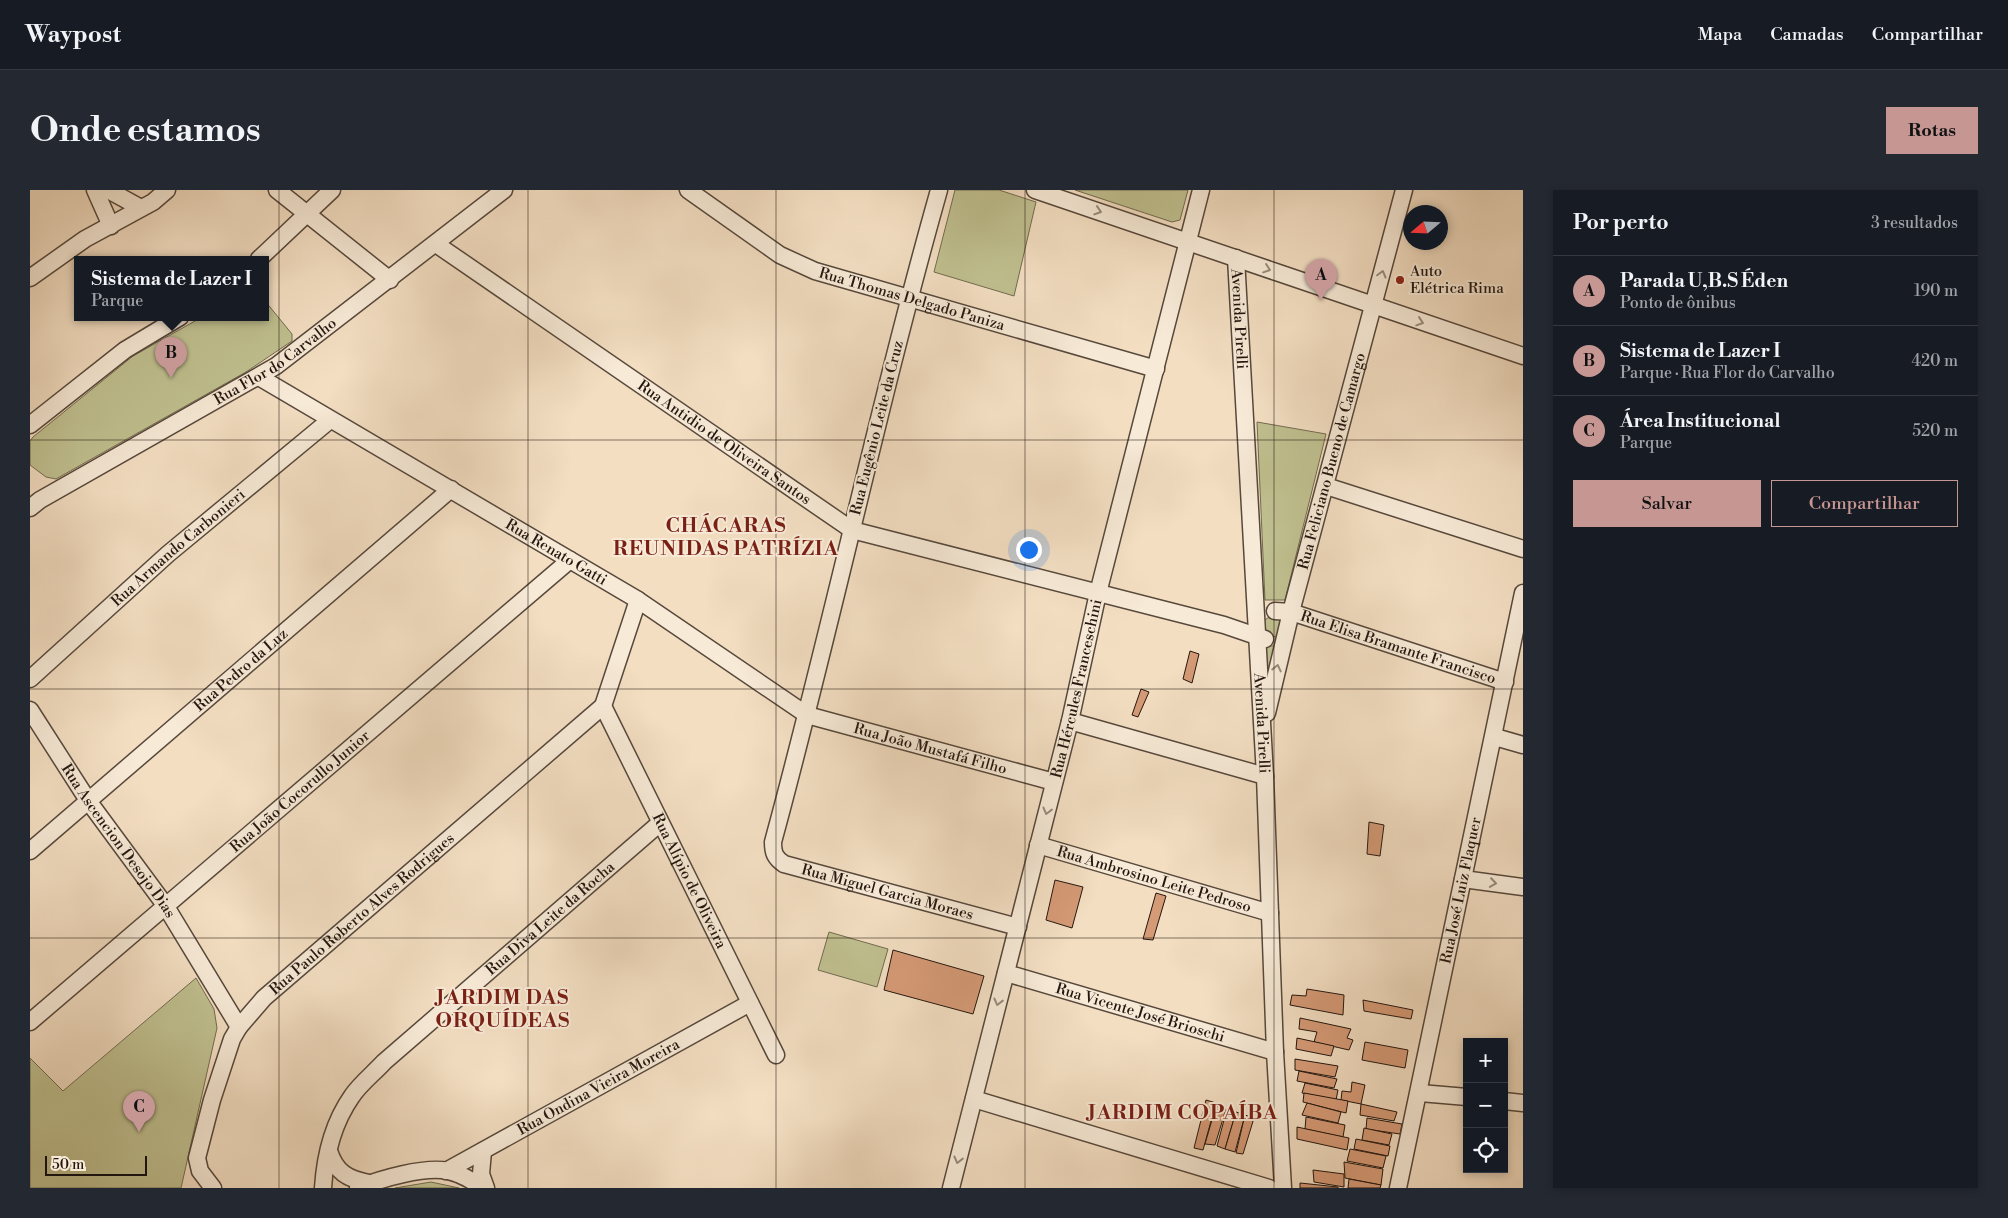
<!DOCTYPE html>
<html lang="pt">
<head>
<meta charset="utf-8">
<style>
  :root { --surface:#171b24; --page:#242831; --text:#f1f3f6; --muted:#9ea1a6; --line:#363941; --accent:#c59692 }
  body { margin:0; font-family:"Libre Bodoni",serif; background:var(--page); color:var(--text) }
  .controls { position:absolute; right:15px; bottom:15px; display:grid; overflow:hidden; border-radius:0px; box-shadow:0 2px 8px #0003 }
  .controls button { width:45px; height:45px; display:grid; place-items:center; padding:0; border:0; border-bottom:1px solid var(--line); background:var(--surface); color:var(--text); font:25px sans-serif }
  .compass { position:absolute; left:1373px; top:15px; width:45px; height:45px; border-radius:50%; background:var(--surface); box-shadow:0 2px 8px #0003; rotate:251deg }
  .scale { position:absolute; left:15px; bottom:12px; width:102px; box-sizing:border-box; padding-left:5px; border:2px solid #23160f; border-top:0; font-size:14px; line-height:18px; white-space:nowrap; color:#23160f; -webkit-text-stroke:4px #f7ead7; paint-order:stroke }
  .you { position:absolute; left:998px; top:359px; width:18px; height:18px; margin:-12px; border:4px solid #fff; border-radius:50%; background:#1a73e8; box-shadow:0 0 0 8px #1a73e833 }
  .badge { display:grid; place-items:center; width:32px; height:32px; border-radius:50%; background:var(--accent); color:#111; font-size:16px; font-weight:700 }
  .pin { position:absolute; translate:-50% -41px; filter:drop-shadow(0 1px 2px #0008) }
  .pin::after { content:''; position:absolute; top:26px; width:18px; height:15px; background:inherit; clip-path:polygon(0 0,100% 0,50% 100%) }
  .popup { position:absolute; left:44px; top:66px; width:195px; height:65px; box-sizing:border-box; display:grid; place-content:center; border-radius:0px; background:var(--surface); filter:drop-shadow(0 1px 4px #0005); font-size:16px; white-space:nowrap; color:var(--muted) }
  .popup b { font-size:19px; color:var(--text) }
  .popup::after { content:''; position:absolute; left:50%; top:100%; margin-left:-10px; border:10px solid transparent; border-top-color:var(--surface) }
  .list { margin:0; padding:0; list-style:none }
  h2 { display:flex; justify-content:space-between; align-items:center; height:65px; margin:0; padding:0 20px; font-size:21px }
  h2 small { font-size:16px; font-weight:400; color:var(--muted) }
  .list li { display:grid; grid-template-columns:32px 1fr auto; gap:15px; align-items:center; box-sizing:border-box; height:70px; padding:0 20px; border-top:1px solid var(--line) }
  .list b { display:block; font-size:19px; white-space:nowrap }
  .list p { margin:0; font-size:16px; white-space:nowrap; color:var(--muted) }
  .list em { font-size:16px; font-style:normal; color:var(--muted) }
  .actions { display:flex; gap:10px; padding:15px 20px }
  .actions a { flex:1; padding:11px 0; border:1px solid var(--accent); border-radius:0px; text-align:center; font-size:18px; color:var(--accent) }
  .actions .main { background:var(--accent); color:#111 }
  .icon { flex:none; width:28px; height:28px; fill:none; stroke:currentColor; stroke-width:2; stroke-linecap:round; stroke-linejoin:round }
  .map { position:relative; flex:none; width:1493px; height:998px; overflow:hidden; border-radius:0px }
  header { display:flex; align-items:center; gap:30px; box-sizing:border-box; height:70px; padding:0 25px; background:var(--surface); border-bottom:1px solid var(--line) }
  header strong { font-size:24px }
  nav { display:flex; gap:28px; margin-inline-start:auto; font-size:18px }
  .intro { display:flex; align-items:center; justify-content:space-between; box-sizing:border-box; height:120px; padding:0 30px }
  h1 { margin:0; font-size:35px }
  .button { padding:12px 22px; border-radius:0px; background:var(--accent); color:#111; font-size:18px; font-weight:700 }
  main { display:flex; gap:30px; padding:0 30px }
  aside { flex:1; background:var(--surface); border-radius:0px; box-shadow:0 2px 8px #0003 }
  .map>svg:first-child { display:block }
  .green { fill:#c0c090; stroke:#726b50 }
  .building { fill:#d59a76; stroke:#23160f }
  .lines { fill:none; stroke-linecap:round; stroke-linejoin:round }
  .minor-casing { stroke:#57483c; stroke-width:19 }
  .minor { stroke:#f7ead7; stroke-width:16 }
  .oneway { stroke:#988b7d }
  .grid { fill:none; stroke:#23160f; stroke-width:1; stroke-opacity:0.55 }
  .poi-dot { fill:#8f2418; stroke:#f7ead7; stroke-width:2 }
  .labels { text-anchor:middle; dominant-baseline:central; stroke-width:4; stroke-linejoin:round; paint-order:stroke }
  .poi-label { font-size:15px; fill:#23160f; stroke:#f7ead7; text-anchor:start }
  .street-label { font-size:15px; fill:#23160f; stroke:#f7ead7 }
  .district-label { font-size:20px; font-weight:bold; letter-spacing:1px; fill:#7a1f14; stroke:#f7ead7 }
</style>
</head>
<body>
<header>
<strong>Waypost</strong>
<nav><a>Mapa</a><a>Camadas</a><a>Compartilhar</a></nav>
</header>
<div class="intro"><h1>Onde estamos</h1><a class="button">Rotas</a></div>
<main>
<div class="map">
<svg width="1493" height="998" viewBox="0 0 1493 998">
  <rect width="100%" height="100%" fill="#f3dec2"/>
  <filter id="stains"><feTurbulence type="fractalNoise" baseFrequency=".004" numOctaves="4"/><feColorMatrix values="0 0 0 0 .2 0 0 0 0 .09 0 0 0 0 .02 0 0 0 .5 -.17"/></filter>
  <radialGradient id="worn" r=".72"><stop offset=".6" stop-color="#630" stop-opacity="0"/><stop offset="1" stop-color="#630" stop-opacity=".3"/></radialGradient>
  <g class="green">
    <polygon points="925,0 969,0 1006,12 984,106 904,82"/>
    <polygon points="1045,0 1158,0 1150,30 1142,32"/>
    <polygon points="235,111 262,144 262,151 216,182 26,289 16,287 0,275 0,251 3,247 103,166 172,127 235,127"/>
    <polygon points="1227,232 1296,244 1255,410 1235,410"/>
    <circle cx="1242" cy="437" r="10"/>
    <polygon points="1232,453 1236,456 1246,456 1232,511"/>
    <polygon points="799,742 858,759 847,797 788,780"/>
    <polygon points="166,788 184,819 187,838 151,998 0,998 0,868 33,901"/>
    <polygon points="401,992 429,998 365,998"/>
  </g>
  <g class="building">
    <polygon points="1160,461 1169,464 1162,493 1153,489"/>
    <polygon points="1111,499 1119,502 1108,527 1102,525"/>
    <polygon points="1339,632 1354,635 1350,666 1337,664"/>
    <polygon points="1025,690 1053,697 1042,738 1016,730"/>
    <polygon points="1126,703 1136,706 1123,750 1113,749"/>
    <polygon points="863,760 954,786 943,824 854,800"/>
    <polygon points="1277,799 1314,805 1313,825 1260,815 1262,805 1276,806"/>
    <polygon points="1333,810 1383,820 1381,829 1334,821"/>
    <polygon points="1270,828 1321,839 1317,848 1323,850 1319,860 1284,852 1287,842 1269,839"/>
    <polygon points="1267,848 1304,856 1301,866 1266,859"/>
    <polygon points="1335,852 1378,860 1375,878 1332,870"/>
    <polygon points="1265,869 1308,876 1305,887 1265,880"/>
    <polygon points="1269,881 1307,889 1304,898 1267,891"/>
    <polygon points="1322,892 1335,895 1331,914 1311,910 1312,901 1321,902"/>
    <polygon points="1275,893 1308,900 1306,910 1272,903"/>
    <polygon points="1274,903 1318,911 1316,923 1273,912"/>
    <polygon points="1176,910 1186,913 1173,960 1164,958"/>
    <polygon points="1277,913 1311,922 1308,933 1272,925"/>
    <polygon points="1331,914 1367,922 1364,931 1330,925"/>
    <polygon points="1186,916 1196,919 1185,955 1175,954"/>
    <polygon points="1197,919 1206,922 1195,959 1187,956"/>
    <polygon points="1206,922 1215,925 1205,962 1195,959"/>
    <polygon points="1215,925 1224,928 1213,964 1206,963"/>
    <polygon points="1276,927 1315,935 1313,947 1275,939"/>
    <polygon points="1337,928 1372,934 1370,944 1336,939"/>
    <polygon points="1267,937 1319,948 1317,960 1267,949"/>
    <polygon points="1334,938 1362,944 1359,955 1332,950"/>
    <polygon points="1326,949 1360,956 1358,966 1324,959"/>
    <polygon points="1320,959 1356,966 1353,978 1317,971"/>
    <polygon points="1314,972 1353,979 1351,995 1315,988"/>
    <polygon points="1283,980 1314,984 1314,997 1284,992"/>
    <polygon points="1319,989 1351,995 1350,998 1318,998"/>
    <polygon points="1270,993 1308,997 1308,998 1270,998"/>
  </g>
  <g class="lines">
    <g class="minor-casing">
      <g id="minor">
        <polyline points="65,0 81,36"/>
        <polyline points="78,0 111,18"/>
        <polyline points="247,0 360,90"/>
        <path id="s1" d="M658,0L750,65L785,81L1126,179"/>
        <path id="s2" d="M909,0C848,216 802,435 743,652C743,663 745,668 754,674L988,737"/>
        <path d="M1005,0C1168,54 1330,112 1493,166"/>
        <path id="s3" d="M406,54L822,340L1194,435L1235,449"/>
        <path id="s4" d="M1206,68L1235,586L1245,862L1253,998"/>
        <polyline points="229,69 302,0"/>
        <polyline points="0,88 55,49 123,12 137,0"/>
        <path id="s5" d="M229,187L608,410L777,525L1024,592"/>
        <polyline points="0,235 95,160 150,127"/>
        <polyline points="1296,296 1493,359"/>
        <path id="s6" d="M0,318L10,310L246,176L474,0"/>
        <path id="s7" d="M1245,421L1261,422L1475,492"/>
        <path id="s8" d="M0,489L138,364L300,230"/>
        <path id="s9" d="M573,516L746,865"/>
        <polyline points="573,516 608,410"/>
        <path id="s10" d="M0,520L59,612L135,715L209,837"/>
        <path id="s11" d="M1237,523L1261,422L1374,0"/>
        <polyline points="1040,531 1235,586"/>
        <polyline points="1465,547 1493,555"/>
        <path id="s12" d="M1008,655L1240,723"/>
        <path id="s13" d="M0,661L421,299"/>
        <polyline points="1433,689 1493,697"/>
        <path id="s14" d="M976,783L1245,862"/>
        <path id="s15" d="M0,832L540,370"/>
        <polyline points="1390,903 1437,907"/>
        <polyline points="944,909 1239,998"/>
        <polyline points="1474,911 1493,913"/>
        <path d="M299,961C306,982 317,989 339,993"/>
        <polyline points="453,961 451,984 456,998"/>
        <path id="s16" d="M416,981L720,813"/>
        <path id="s17" d="M183,998L170,981L167,968L182,910L202,849L209,837L234,808L573,516"/>
        <path id="s18" d="M293,998C295,966 303,933 322,906C330,894 344,883 354,872L630,633"/>
        <path d="M328,998C350,989 395,976 418,981C431,984 442,990 452,998"/>
        <path id="s19" d="M921,998L1040,531L1068,403L1171,0"/>
        <path id="s20" d="M1368,998L1493,403"/>
      </g>
    </g>
    <use href="#minor" class="minor"/>
  </g>
  <defs><path id="oneway-chevron" d="M-2-3.5L2.5 0L-2 3.5" fill="none" stroke-width="1.6" stroke-linecap="round" stroke-linejoin="round" transform="scale(1.25)"/></defs>
  <g class="oneway">
    <use href="#oneway-chevron" transform="translate(1068 21) rotate(18)"/>
    <use href="#oneway-chevron" transform="translate(1237 79) rotate(19)"/>
    <use href="#oneway-chevron" transform="translate(1352 84) rotate(-75)"/>
    <use href="#oneway-chevron" transform="translate(1390 132) rotate(18)"/>
    <use href="#oneway-chevron" transform="translate(1247 478) rotate(-77)"/>
    <use href="#oneway-chevron" transform="translate(1017 621) rotate(104)"/>
    <use href="#oneway-chevron" transform="translate(1463 693) rotate(8)"/>
    <use href="#oneway-chevron" transform="translate(968 812) rotate(104)"/>
    <use href="#oneway-chevron" transform="translate(928 970) rotate(104)"/>
  </g>
  <path class="grid" d="M249,0V998M498,0V998M746,0V998M995,0V998M1244,0V998M0,250H1493M0,499H1493M0,748H1493"/>
  <circle class="poi-dot" cx="1370" cy="90" r="5"/>
  <g class="labels">
    <g class="poi-label">
      <text x="1380" y="81">Auto<tspan x="1380" dy="17">Elétrica Rima</tspan></text>
    </g>
    <g class="street-label">
      <text stroke="none"><textPath href="#s1" startOffset="252">Rua Thomas Delgado Paniza</textPath></text>
      <text stroke="none"><textPath href="#s4" startOffset="61">Avenida Pirelli</textPath></text>
      <text stroke="none"><textPath href="#s6" startOffset="286">Rua Flor do Carvalho</textPath></text>
      <text transform="translate(847 238) rotate(-76)">Rua Eugênio Leite da Cruz</text>
      <text stroke="none"><textPath href="#s3" startOffset="350">Rua Antidio de Oliveira Santos</textPath></text>
      <text stroke="none"><textPath href="#s11" startOffset="260">Rua Feliciano Bueno de Camargo</textPath></text>
      <text stroke="none"><textPath href="#s8" startOffset="198">Rua Armando Carbonieri</textPath></text>
      <text stroke="none"><textPath href="#s5" startOffset="345">Rua Renato Gatti</textPath></text>
      <text stroke="none"><textPath href="#s7" startOffset="129">Rua Elisa Bramante Francisco</textPath></text>
      <text stroke="none"><textPath href="#s13" startOffset="278">Rua Pedro da Luz</textPath></text>
      <text stroke="none"><textPath href="#s19" startOffset="515">Rua Hércules Franceschini</textPath></text>
      <text stroke="none"><textPath href="#s4" startOffset="466">Avenida Pirelli</textPath></text>
      <text stroke="none"><textPath href="#s5" startOffset="772">Rua João Mustafá Filho</textPath></text>
      <text stroke="none"><textPath href="#s15" startOffset="355">Rua João Cocorullo Junior</textPath></text>
      <text stroke="none"><textPath href="#s10" startOffset="158">Rua Ascencion Desojo Dias</textPath></text>
      <text stroke="none"><textPath href="#s12" startOffset="121">Rua Ambrosino Leite Pedroso</textPath></text>
      <text stroke="none"><textPath href="#s9" startOffset="195">Rua Alípio de Oliveira</textPath></text>
      <text stroke="none"><textPath href="#s20" startOffset="304">Rua José Luiz Flaquer</textPath></text>
      <text stroke="none"><textPath href="#s2" startOffset="806">Rua Miguel Garcia Moraes</textPath></text>
      <text stroke="none"><textPath href="#s17" startOffset="340">Rua Paulo Roberto Alves Rodrigues</textPath></text>
      <text stroke="none"><textPath href="#s18" startOffset="364">Rua Diva Leite da Rocha</textPath></text>
      <text stroke="none"><textPath href="#s14" startOffset="140">Rua Vicente José Brioschi</textPath></text>
      <text stroke="none"><textPath href="#s16" startOffset="174">Rua Ondina Vieira Moreira</textPath></text>
    </g>
    <g class="district-label">
      <text x="696" y="336">CHÁCARAS<tspan x="696" dy="23">REUNIDAS PATRÍZIA</tspan></text>
      <text x="473" y="808">JARDIM DAS<tspan x="473" dy="23">ORQUÍDEAS</tspan></text>
      <text x="1153" y="923">JARDIM COPAÍBA</text>
    </g>
  </g>
  <rect width="100%" height="100%" filter="url(#stains)"/>
  <rect width="100%" height="100%" fill="url(#worn)"/>
</svg>
<div class="controls">
<button>+</button>
<button>−</button>
<button><svg class="icon" aria-label="locate" viewBox="0 0 24 24"><circle cx="12" cy="12" r="6"/><path d="M12 2v4M12 18v4M2 12h4M18 12h4"/></svg></button>
</div>
<svg class="compass" viewBox="-18 -18 36 36"><path d="M0-13l5 13h-10z" fill="#e53935"/><path d="M0 13l5-13h-10z" fill="#9ea1a6"/></svg>
<div class="scale">50 m</div>
<div class="you"></div>
<div class="pin badge" style="left:1291px;top:110px">A</div>
<div class="pin badge" style="left:141px;top:188px">B</div>
<div class="popup"><b>Sistema de Lazer I</b>Parque</div>
<div class="pin badge" style="left:109px;top:942px">C</div>
</div>
<aside>
<h2>Por perto<small>3 resultados</small></h2>
<ul class="list">
<li><span class="badge">A</span><div><b>Parada U,B.S Éden</b><p>Ponto de ônibus</p></div><em>190 m</em></li>
<li><span class="badge">B</span><div><b>Sistema de Lazer I</b><p>Parque · Rua Flor do Carvalho</p></div><em>420 m</em></li>
<li><span class="badge">C</span><div><b>Área Institucional</b><p>Parque</p></div><em>520 m</em></li>
</ul>
<div class="actions"><a class="main">Salvar</a><a>Compartilhar</a></div>
</aside>
</main>
</body>
</html>
